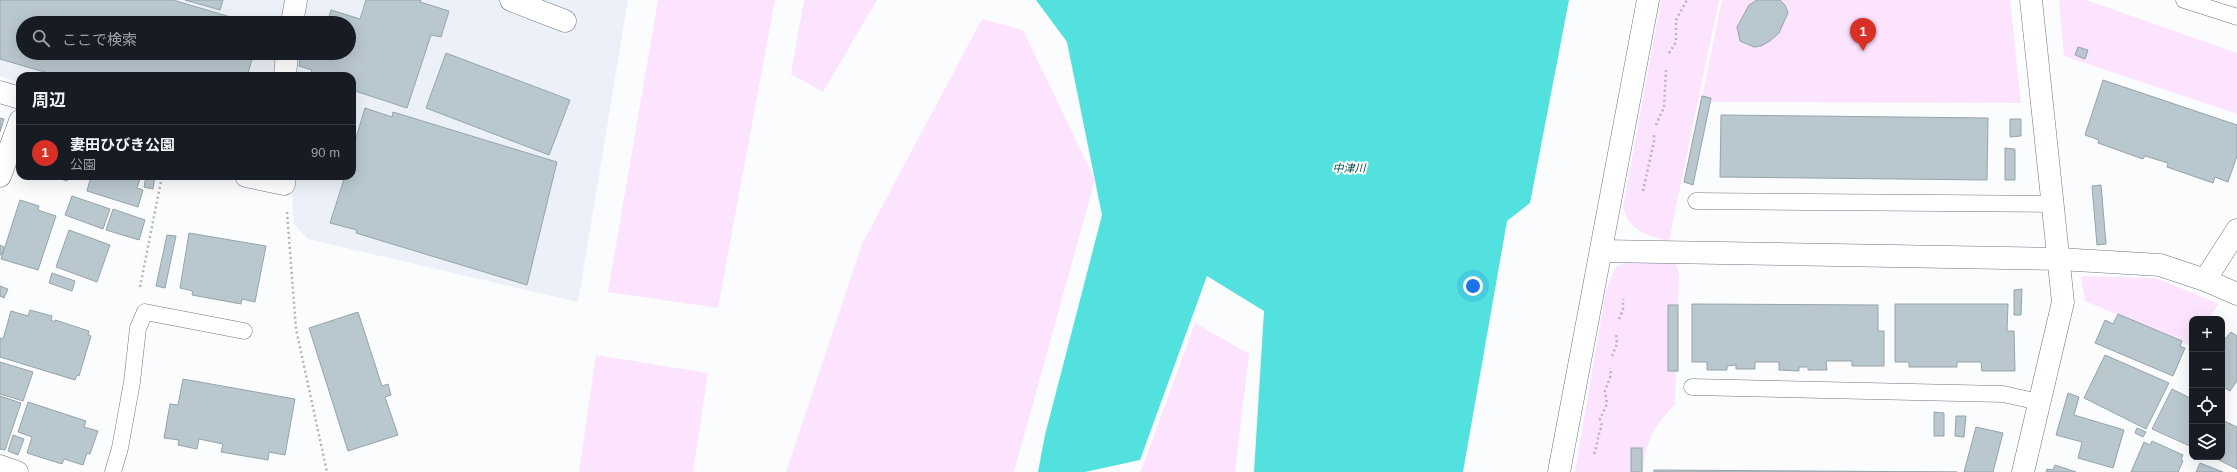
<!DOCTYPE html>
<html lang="ja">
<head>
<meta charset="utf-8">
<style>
  :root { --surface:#171b24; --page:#20242c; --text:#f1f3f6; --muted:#9ea1a6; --line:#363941; --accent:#d93025 }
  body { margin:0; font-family:Arial,"Noto Sans JP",sans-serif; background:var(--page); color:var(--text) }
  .controls { position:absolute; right:12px; bottom:12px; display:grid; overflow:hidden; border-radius:8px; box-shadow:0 4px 16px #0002 }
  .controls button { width:36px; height:36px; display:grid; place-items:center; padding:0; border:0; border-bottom:1px solid var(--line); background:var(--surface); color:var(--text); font:20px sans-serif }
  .you { position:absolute; left:1473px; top:286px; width:14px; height:14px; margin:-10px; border:3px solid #fff; border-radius:50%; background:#1a73e8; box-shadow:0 0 0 6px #1a73e833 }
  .badge { display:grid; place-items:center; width:26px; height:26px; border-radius:50%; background:var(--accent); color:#fff; font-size:13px; font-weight:700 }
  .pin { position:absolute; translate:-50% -33px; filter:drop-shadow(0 1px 2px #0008) }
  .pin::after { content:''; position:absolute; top:21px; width:14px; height:12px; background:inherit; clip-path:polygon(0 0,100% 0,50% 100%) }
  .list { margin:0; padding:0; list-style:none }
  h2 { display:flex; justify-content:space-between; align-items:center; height:52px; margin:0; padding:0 16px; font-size:17px }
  h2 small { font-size:13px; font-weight:400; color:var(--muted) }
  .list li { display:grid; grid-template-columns:26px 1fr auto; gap:12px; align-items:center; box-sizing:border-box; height:56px; padding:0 16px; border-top:1px solid var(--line) }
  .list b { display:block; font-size:15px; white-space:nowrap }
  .list p { margin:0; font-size:13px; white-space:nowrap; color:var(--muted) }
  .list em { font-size:13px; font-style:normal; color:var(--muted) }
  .icon { flex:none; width:22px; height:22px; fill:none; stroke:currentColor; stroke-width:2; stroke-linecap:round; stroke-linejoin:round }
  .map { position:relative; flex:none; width:2237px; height:472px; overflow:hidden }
  .search { position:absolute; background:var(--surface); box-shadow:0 4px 16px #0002; left:16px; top:16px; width:340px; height:44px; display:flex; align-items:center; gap:10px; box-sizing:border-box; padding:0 14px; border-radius:22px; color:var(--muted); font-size:15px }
  .panel { position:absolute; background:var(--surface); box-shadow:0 4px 16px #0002; left:16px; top:72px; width:340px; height:108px; border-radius:12px }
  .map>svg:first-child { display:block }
  .built { fill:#ecf1f9; fill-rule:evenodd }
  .green { fill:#fce4ff }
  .water { fill:#53e1df }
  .building { fill:#b9c7ce; stroke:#96a4aa }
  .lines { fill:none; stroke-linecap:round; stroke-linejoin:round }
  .service-casing { stroke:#6f7681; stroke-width:17 }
  .minor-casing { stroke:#6f7681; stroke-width:23 }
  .tertiary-casing { stroke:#6f7681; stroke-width:23 }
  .path { stroke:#b2b4b7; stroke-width:2.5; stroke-dasharray:2 3; stroke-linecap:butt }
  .service { stroke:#fff; stroke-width:16 }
  .minor { stroke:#fff; stroke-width:22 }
  .tertiary { stroke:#fff; stroke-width:22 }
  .labels { text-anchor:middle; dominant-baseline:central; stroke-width:4; stroke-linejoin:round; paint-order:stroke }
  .water-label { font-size:11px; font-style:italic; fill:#054847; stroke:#fff }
</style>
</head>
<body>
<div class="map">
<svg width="2237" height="472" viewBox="0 0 2237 472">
  <rect width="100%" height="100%" fill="#fafcfe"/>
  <path class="built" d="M0,0H628L578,302L308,239L293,223L292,176H352V76H20V83L0,76ZM23,23H349V53H23Z"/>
  <g class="green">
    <polygon points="658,0 775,0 718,308 608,292"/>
    <polygon points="804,0 877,0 823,92 791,74"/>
    <path d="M1661,0H1719L1669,241C1647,236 1629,231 1623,207Z"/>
    <polygon points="1722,0 2010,0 2021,103 1701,102"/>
    <polygon points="2059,0 2086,0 2237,53 2237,114 2064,56"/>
    <polygon points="982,19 1023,30 1095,180 1014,472 786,472 862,244"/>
    <path d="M1632,258L1676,264L1679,275L1675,404C1653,429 1646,439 1643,472H1575L1606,290L1615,268Z"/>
    <polygon points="2083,276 2156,278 2219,304 2208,319 2192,319 2192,341 2189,345 2085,301 2081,278"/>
    <polygon points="1195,323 1249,354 1235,472 1138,472 1141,471"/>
    <polygon points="596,355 708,373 693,472 579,472"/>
  </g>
  <polygon class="water" points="1036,0 1569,0 1530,203 1507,221 1463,472 1254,472 1264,311 1207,276 1140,460 1085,472 1038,472 1045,435 1102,215 1067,42"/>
  <g class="building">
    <polygon points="0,0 173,0 251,23 23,23 23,53 254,53 247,76 58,76 0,59"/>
    <polygon points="185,0 223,0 220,10"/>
    <polygon points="366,0 421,0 420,2 449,11 441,37 431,35 407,108 352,90 352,76 310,76 312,70 299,66 301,53 349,53 349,23 327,23 331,10 360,19"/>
    <polygon points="1757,0 1780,0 1785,5 1788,13 1779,33 1770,41 1761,46 1754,47 1740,41 1737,27 1749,5"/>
    <polygon points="316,20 327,23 315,23"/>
    <polygon points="2078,47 2088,50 2085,59 2075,55"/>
    <polygon points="446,53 570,100 549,155 426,108"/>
    <polygon points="2103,80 2237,125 2237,156 2228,182 2215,177 2213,183 2167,167 2168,163 2145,156 2143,159 2098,143 2099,140 2085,135"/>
    <polygon points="1702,96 1711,98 1693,185 1684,182"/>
    <polygon points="365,108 392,117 393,112 557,162 527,285 356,233 357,230 330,223 345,176 352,176 352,151"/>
    <polygon points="1721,115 1988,118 1987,180 1720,177"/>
    <polygon points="0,118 4,119 0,132"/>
    <polygon points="2010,119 2021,119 2021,136 2010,137"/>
    <polygon points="2005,148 2015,149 2015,180 2005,180"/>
    <polygon points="51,176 68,176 67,181"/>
    <polygon points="91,176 141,176 137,188 143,190 138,207 87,191"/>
    <polygon points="146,176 155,176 153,189 144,187"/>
    <polygon points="2101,185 2106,244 2097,245 2092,186"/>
    <polygon points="72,196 110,209 103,229 65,215"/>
    <polygon points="20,200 39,206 38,210 56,216 38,270 1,259"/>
    <polygon points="113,209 145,220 139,240 106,230"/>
    <polygon points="69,230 110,245 97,282 56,267"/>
    <polygon points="189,233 266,246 255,302 242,299 241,304 192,295 193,291 180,288"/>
    <polygon points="167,235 176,236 165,288 156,286"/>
    <polygon points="0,245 4,247 2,255 0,255"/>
    <polygon points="52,273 75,281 72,291 49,283"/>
    <polygon points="0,286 8,289 4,298 0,296"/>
    <polygon points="2022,289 2021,315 2014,315 2014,290"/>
    <polygon points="1692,304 1878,305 1878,331 1884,331 1884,366 1852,366 1852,361 1826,361 1827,370 1808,370 1808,367 1799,367 1799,371 1779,370 1779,362 1755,362 1755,369 1736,369 1736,365 1727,366 1727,370 1707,370 1707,362 1692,362"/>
    <polygon points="1895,304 2008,304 2007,331 2014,331 2015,371 1982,371 1981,362 1957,362 1957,367 1909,367 1909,362 1895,362"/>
    <rect x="1668" y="305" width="10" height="66"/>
    <polygon points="30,310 52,316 51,320 55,322 55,320 89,331 88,335 91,336 79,376 77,375 75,380 0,357 0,338 3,339 11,311 28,316"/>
    <polygon points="358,312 382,386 388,384 391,395 385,397 398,435 348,451 309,328"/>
    <polygon points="2118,314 2182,341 2180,346 2185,348 2173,376 2095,343 2105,320 2113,324"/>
    <polygon points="2231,332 2237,336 2237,381 2230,391 2222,386 2222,337 2225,339"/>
    <polygon points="2105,355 2169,383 2146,429 2084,398"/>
    <polygon points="0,362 33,372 23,401 0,394"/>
    <polygon points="183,379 295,399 285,455 269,452 268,460 221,452 223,444 199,439 197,449 178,445 179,440 164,438 170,404 178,405"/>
    <polygon points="2172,389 2192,399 2192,447 2152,429"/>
    <polygon points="2068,393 2079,397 2074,415 2124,430 2113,468 2078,458 2082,442 2056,435"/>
    <polygon points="0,396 21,403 5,450 0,449"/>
    <polygon points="28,402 86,421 84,427 98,431 90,454 87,453 83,465 64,459 62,464 27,453 32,437 18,432"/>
    <polygon points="1934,412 1944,413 1944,436 1934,436"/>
    <polygon points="1956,416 1966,416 1964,437 1955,436"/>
    <polygon points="2222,420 2237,427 2237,469 2213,457 2222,457"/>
    <polygon points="1976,427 2003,433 1993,472 1964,472"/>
    <polygon points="2137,428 2146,432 2143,437 2135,433"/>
    <polygon points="13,435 24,439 18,455 8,451"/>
    <polygon points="2152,441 2183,455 2181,460 2183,461 2178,472 2131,472 2144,442 2150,445"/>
    <rect x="1631" y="448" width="11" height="24"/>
    <polygon points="2200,463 2223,472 2196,472"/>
    <polygon points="2055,465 2076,472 2046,472 2047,469 2053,470"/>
    <polygon points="1654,470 1957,472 1654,472"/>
  </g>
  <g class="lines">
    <g class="service-casing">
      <g id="service">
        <polyline points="2184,0 2237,17"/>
        <polyline points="1696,201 2053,204"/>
        <polyline points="1692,387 2003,394 2039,402"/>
        <polyline points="113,472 120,448 132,382 138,328 145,312 244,331"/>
      </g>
    </g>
    <g class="minor-casing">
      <g id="minor">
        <polyline points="511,0 565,21"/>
        <polyline points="292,23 296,0"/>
        <polyline points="285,76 287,53"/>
        <polyline points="0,92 20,98"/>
        <polyline points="0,176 20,121"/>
        <polyline points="246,176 284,184 284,176"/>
        <polyline points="1602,251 2059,259 2160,265 2205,280 2237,294"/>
        <polyline points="2205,280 2237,230"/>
        <polyline points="0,466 17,472"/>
        <polyline points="2023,472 2063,302 2031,0"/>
      </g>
    </g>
    <g class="tertiary-casing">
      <polyline id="tertiary" points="1559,472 1648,0"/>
    </g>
    <g class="path">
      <polyline points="1669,53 1676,42 1676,20 1687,0"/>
      <polyline points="1656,125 1664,107 1666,70"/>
      <polyline points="1643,191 1654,141 1654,134"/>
      <polyline points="287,212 296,329 327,472"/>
      <polyline points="140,287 162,176"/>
      <polyline points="1619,319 1623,310 1623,299"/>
      <polyline points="1612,356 1617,344 1616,334"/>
      <path d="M1594,454C1598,444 1597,436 1602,426L1600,419L1607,404L1605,391L1611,375L1610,368"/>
    </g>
    <use href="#service" class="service"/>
    <use href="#minor" class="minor"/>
    <use href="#tertiary" class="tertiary"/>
  </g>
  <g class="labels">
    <g class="water-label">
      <text x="1349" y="168">中津川</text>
    </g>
  </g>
</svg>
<div class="controls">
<button>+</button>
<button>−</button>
<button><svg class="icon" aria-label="locate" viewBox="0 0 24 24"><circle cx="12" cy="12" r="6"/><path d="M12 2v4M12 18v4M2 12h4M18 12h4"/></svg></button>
<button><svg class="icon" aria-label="layers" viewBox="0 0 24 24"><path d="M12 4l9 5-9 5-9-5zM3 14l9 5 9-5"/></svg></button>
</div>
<div class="you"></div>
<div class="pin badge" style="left:1863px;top:51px">1</div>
<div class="search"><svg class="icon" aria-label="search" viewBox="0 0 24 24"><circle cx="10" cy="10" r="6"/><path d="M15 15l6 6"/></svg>ここで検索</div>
<section class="panel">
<h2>周辺<small></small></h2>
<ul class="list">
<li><span class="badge">1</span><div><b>妻田ひびき公園</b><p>公園</p></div><em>90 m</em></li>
</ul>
</section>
</div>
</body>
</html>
